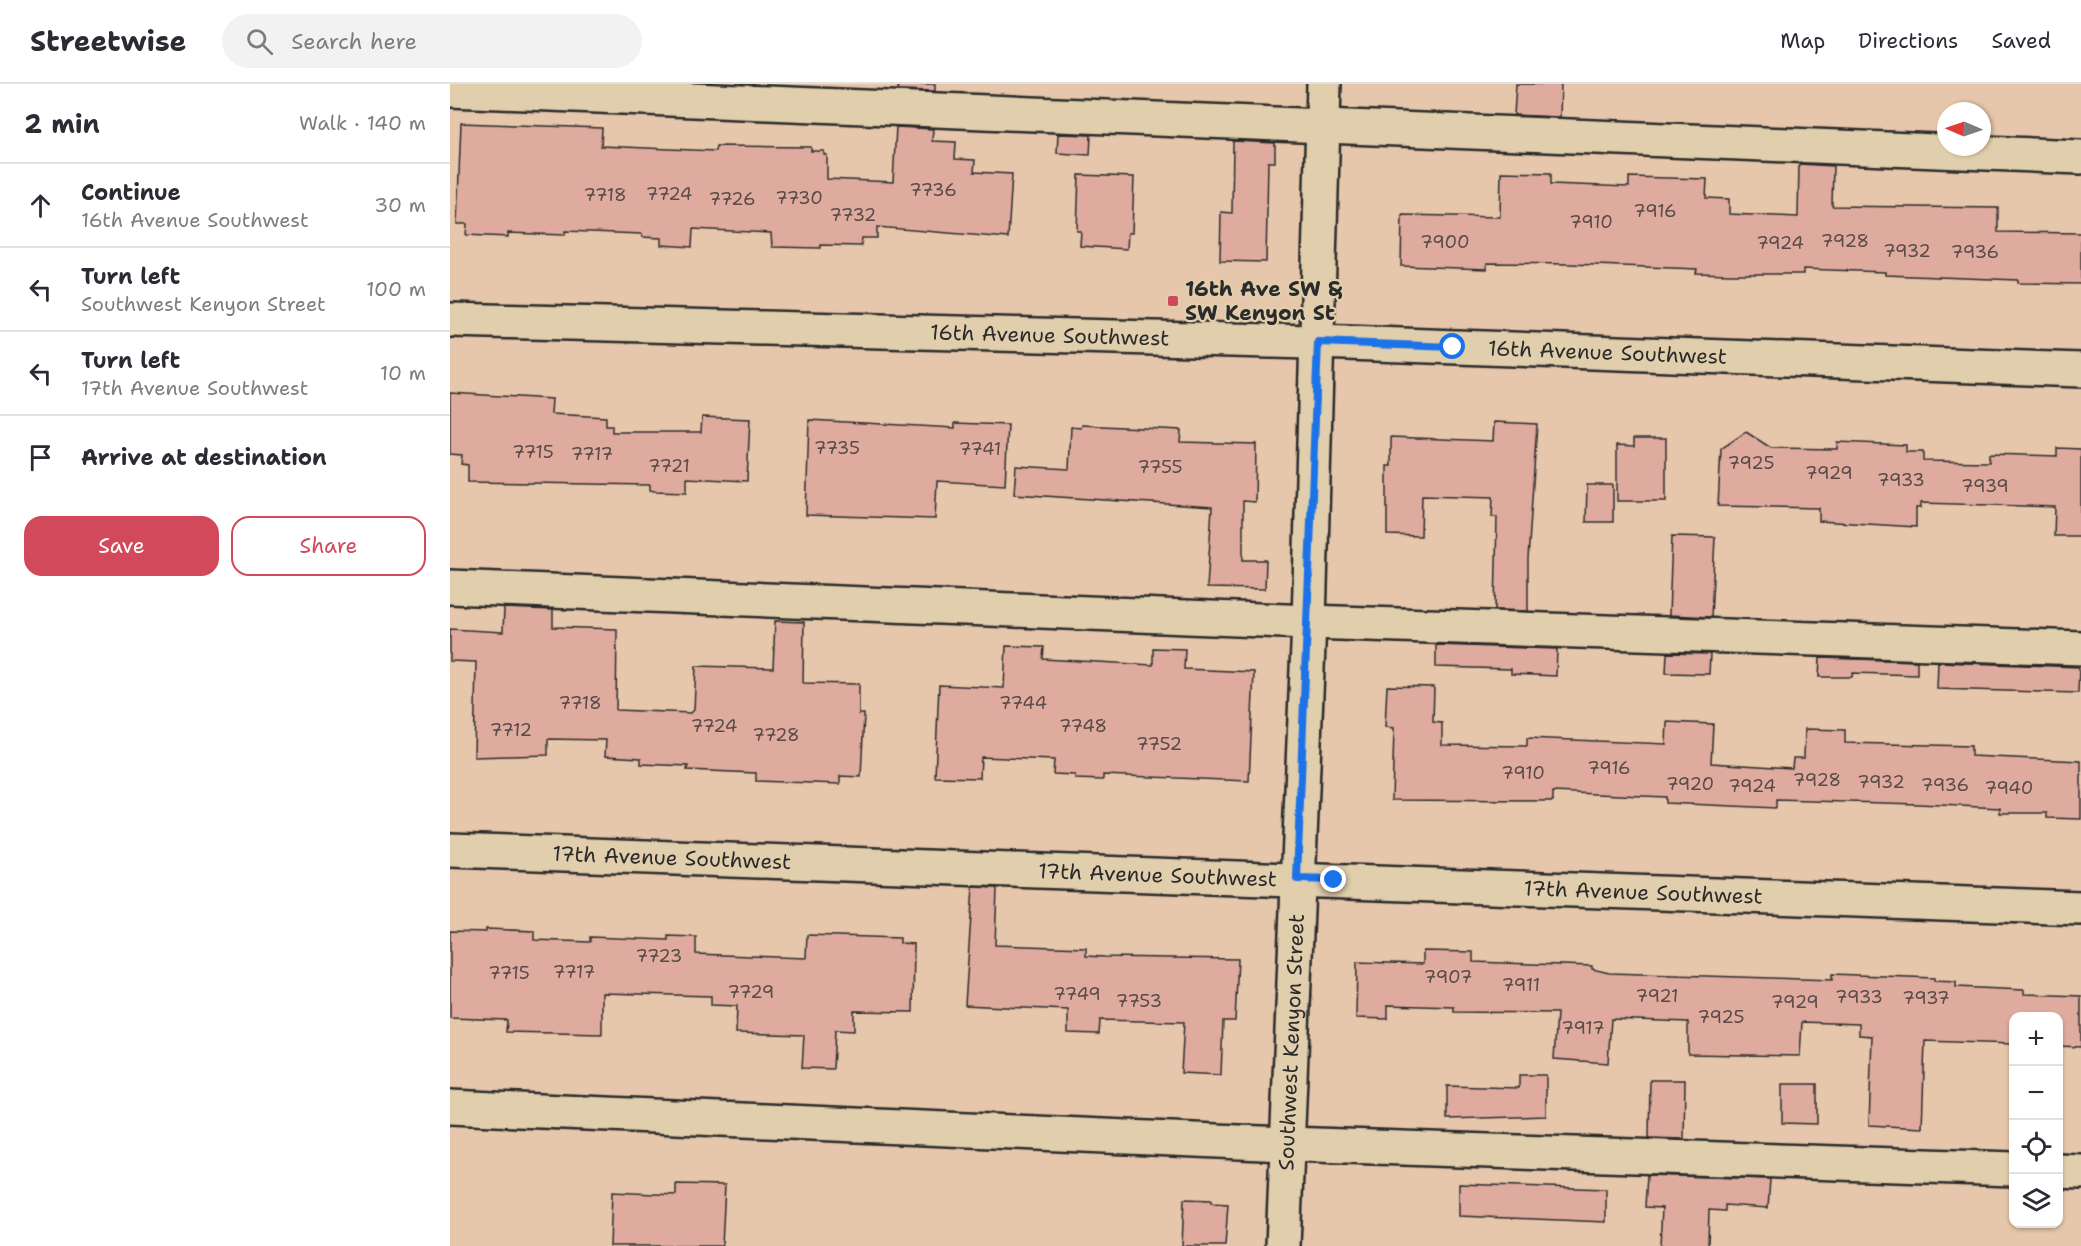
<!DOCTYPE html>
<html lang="en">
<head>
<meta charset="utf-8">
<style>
  :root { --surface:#fff; --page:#f2f2f3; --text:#2b2b33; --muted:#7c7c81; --line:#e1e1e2; --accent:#d1495b }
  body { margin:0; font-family:"Shantell Sans",sans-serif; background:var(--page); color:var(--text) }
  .controls { position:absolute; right:18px; bottom:18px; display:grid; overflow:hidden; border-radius:12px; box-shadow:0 2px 4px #0004 }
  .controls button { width:54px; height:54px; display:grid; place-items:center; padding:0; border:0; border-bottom:2px solid var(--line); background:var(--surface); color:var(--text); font:30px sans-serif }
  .compass { position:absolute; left:1487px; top:18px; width:54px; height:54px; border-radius:50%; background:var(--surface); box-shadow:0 2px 4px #0004; rotate:272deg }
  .stop { position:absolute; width:18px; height:18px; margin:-14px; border:4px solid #1a73e8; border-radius:50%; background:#fff }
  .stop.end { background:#1a73e8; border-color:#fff; box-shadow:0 2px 6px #0008 }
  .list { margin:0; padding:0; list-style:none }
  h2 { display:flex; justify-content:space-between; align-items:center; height:78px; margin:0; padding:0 24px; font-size:26px }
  h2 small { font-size:20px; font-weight:400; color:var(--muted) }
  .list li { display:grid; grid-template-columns:39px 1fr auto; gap:18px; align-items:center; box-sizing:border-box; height:84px; padding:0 24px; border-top:2px solid var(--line) }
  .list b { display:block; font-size:22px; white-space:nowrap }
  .list p { margin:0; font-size:20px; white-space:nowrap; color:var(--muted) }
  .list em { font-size:20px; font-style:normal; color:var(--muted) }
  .actions { display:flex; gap:12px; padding:18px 24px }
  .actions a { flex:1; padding:14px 0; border:2px solid var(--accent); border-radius:18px; text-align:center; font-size:21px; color:var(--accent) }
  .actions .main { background:var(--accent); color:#fff }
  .icon { flex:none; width:33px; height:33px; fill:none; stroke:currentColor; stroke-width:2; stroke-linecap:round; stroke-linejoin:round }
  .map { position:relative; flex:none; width:1631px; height:1162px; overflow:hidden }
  header { display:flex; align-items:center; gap:36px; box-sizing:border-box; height:84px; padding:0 30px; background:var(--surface); border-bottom:2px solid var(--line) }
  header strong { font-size:28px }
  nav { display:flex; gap:33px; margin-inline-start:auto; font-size:21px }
  .search { width:420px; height:54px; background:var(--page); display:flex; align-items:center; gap:15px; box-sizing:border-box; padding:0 21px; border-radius:33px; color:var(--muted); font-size:22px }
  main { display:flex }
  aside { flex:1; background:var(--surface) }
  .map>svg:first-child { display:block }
  .building { fill:#e0ab9f; stroke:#2b2b2b; stroke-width:1.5 }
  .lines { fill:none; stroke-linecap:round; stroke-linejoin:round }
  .minor-casing { stroke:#2b2b2b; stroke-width:38 }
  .minor { stroke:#e1ceac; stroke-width:33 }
  .route { stroke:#1a73e8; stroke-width:8 }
  .poi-dot { fill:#d1495b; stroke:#e1ceac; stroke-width:2 }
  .labels { text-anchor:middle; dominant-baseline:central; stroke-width:4.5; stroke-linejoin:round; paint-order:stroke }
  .number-label { font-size:18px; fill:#584b48 }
  .poi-label { font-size:21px; font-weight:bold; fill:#2b2b2b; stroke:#e1ceac; text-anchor:start }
  .street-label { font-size:21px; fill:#2b2b2b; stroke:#e1ceac }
</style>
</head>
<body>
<header>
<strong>Streetwise</strong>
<div class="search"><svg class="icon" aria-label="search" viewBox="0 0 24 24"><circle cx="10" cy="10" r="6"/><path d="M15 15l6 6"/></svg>Search here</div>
<nav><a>Map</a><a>Directions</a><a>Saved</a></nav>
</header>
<main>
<aside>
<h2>2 min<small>Walk · 140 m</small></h2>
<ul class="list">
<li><svg class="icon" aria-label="ahead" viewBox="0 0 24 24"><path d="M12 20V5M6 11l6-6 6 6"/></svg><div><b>Continue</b><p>16th Avenue Southwest</p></div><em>30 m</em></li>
<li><svg class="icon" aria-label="left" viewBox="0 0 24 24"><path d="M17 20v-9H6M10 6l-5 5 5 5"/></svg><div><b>Turn left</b><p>Southwest Kenyon Street</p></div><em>100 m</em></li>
<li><svg class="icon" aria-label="left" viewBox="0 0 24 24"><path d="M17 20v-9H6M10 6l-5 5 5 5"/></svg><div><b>Turn left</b><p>17th Avenue Southwest</p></div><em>10 m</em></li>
<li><svg class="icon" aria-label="arrive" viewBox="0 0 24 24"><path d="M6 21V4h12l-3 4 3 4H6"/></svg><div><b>Arrive at destination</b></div></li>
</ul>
<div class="actions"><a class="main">Save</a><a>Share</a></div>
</aside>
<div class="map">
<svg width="1631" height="1162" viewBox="0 0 1631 1162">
  <rect width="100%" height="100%" fill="#e6c7ab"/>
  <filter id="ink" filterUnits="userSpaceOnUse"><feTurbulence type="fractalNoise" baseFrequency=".0167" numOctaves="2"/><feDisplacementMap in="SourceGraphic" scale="12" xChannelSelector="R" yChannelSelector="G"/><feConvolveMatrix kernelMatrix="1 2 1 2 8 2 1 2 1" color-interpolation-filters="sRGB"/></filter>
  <g filter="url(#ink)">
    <g class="building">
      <polygon points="448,0 485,0 485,7 448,6"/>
      <polygon points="1066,0 1111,0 1110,33 1064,31"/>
      <polygon points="11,39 152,44 151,62 265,67 266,62 361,63 361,67 374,67 374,71 377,71 377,95 443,98 446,43 483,45 482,57 506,58 505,75 525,76 524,88 562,90 558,154 427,143 427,154 412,154 411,162 371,161 371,164 322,163 321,149 243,145 242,163 211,161 211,154 192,153 192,150 115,147 115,151 58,149 58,153 16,151 17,140 7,140"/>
      <polygon points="608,50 641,51 640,71 607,69"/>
      <polygon points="783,57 825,59 825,78 818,78 816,178 770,177 771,128 782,129"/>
      <polygon points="1349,80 1383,82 1382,122 1548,124 1548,148 1631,149 1631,200 1568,199 1568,196 1435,191 1435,188 1353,185 1353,190 1280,190 1246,189 1247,185 1120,180 1037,179 1037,185 951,182 952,131 1050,133 1051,88 1101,89 1101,100 1179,103 1179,93 1257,95 1256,114 1279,115 1279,130 1348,133"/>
      <polygon points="629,91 684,93 682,149 678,149 677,165 630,162 631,147 627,147"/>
      <polygon points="0,309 102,315 101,330 156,333 156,342 162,342 162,348 251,348 252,333 300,335 297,397 237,394 237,408 204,407 200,406 200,401 18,398 18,381 11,380 12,371 0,370"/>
      <polygon points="359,336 505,344 505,339 558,341 555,401 487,397 485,435 356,431"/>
      <polygon points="1044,338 1087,340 1078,475 1078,527 1045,526 1047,433 1042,433 1043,413 972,411 971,452 937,451 937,382 941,382 941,353 1043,357"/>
      <polygon points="632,341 731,346 730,358 806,360 805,418 793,417 793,476 816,476 815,505 757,504 762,423 564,410 566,382 619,385 621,343 631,344"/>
      <polygon points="1296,348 1321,364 1387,365 1387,358 1456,361 1456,368 1473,368 1473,377 1539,378 1539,370 1607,372 1607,364 1631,365 1631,452 1604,452 1605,423 1471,419 1471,424 1466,424 1466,443 1369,437 1369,424 1268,422 1271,365"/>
      <polygon points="1184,354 1216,354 1216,417 1167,417 1167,361 1184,362"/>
      <polygon points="1137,401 1163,401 1163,438 1136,438"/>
      <polygon points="1222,452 1265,453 1261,533 1219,531"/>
      <polygon points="54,524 103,526 103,543 167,545 166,626 241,629 244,626 246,582 323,584 325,537 354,538 353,599 409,600 409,630 414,630 411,693 390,692 390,700 306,697 306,689 237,686 238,682 191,680 191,674 155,672 156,656 98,655 98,671 24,673 26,578 0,577 0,545 53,548"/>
      <polygon points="986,561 1107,565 1106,592 1061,590 1061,585 986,583"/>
      <polygon points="556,562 594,563 593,575 703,581 703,564 735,565 734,585 804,588 799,697 653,691 653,696 625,695 625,691 603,690 604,676 531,673 530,694 485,693 489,601 554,604"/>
      <polygon points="1217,569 1260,570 1259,590 1216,589"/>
      <polygon points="1370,574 1467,577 1467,591 1403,589 1402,593 1369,593"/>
      <polygon points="1488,578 1629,583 1628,609 1487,605"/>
      <polygon points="937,602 984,603 983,638 992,639 992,661 1077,662 1077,654 1216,660 1217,638 1263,640 1261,679 1342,684 1343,674 1354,674 1355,645 1395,646 1395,659 1521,662 1521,672 1631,677 1631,735 1597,734 1597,729 1550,729 1550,724 1469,720 1326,716 1326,724 1215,719 1215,713 1103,708 1103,717 942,716 944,644 935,643"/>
      <polygon points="523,803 547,804 545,861 636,864 636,872 654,873 788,875 785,937 773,937 771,991 731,989 734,938 650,936 649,950 618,949 618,926 515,921"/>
      <polygon points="36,845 84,847 84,856 140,858 140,853 218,856 218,852 246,853 246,870 356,874 357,851 450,854 450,859 464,860 463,928 404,927 404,947 385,946 383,985 352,984 354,951 286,949 287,922 261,921 261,912 152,909 152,950 56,948 57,936 0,934 0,847 36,848"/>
      <polygon points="973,867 1023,868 1023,878 1142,882 1142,885 1159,889 1382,896 1382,890 1484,894 1484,897 1506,898 1506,903 1574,906 1574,910 1631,912 1631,963 1608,962 1608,933 1563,933 1563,960 1475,957 1472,1044 1419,1041 1422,952 1409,951 1409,940 1352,938 1350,972 1238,970 1238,938 1161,935 1158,979 1104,975 1107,929 1004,928 1004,923 938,921 938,935 906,934 907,878 973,880"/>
      <polygon points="1069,991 1096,991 1096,1032 997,1035 997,1002 1069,1004"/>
      <polygon points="1200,996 1235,996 1234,1055 1199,1054"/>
      <polygon points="1332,1000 1367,1000 1367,1040 1332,1039"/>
      <polygon points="1197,1091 1320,1095 1318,1124 1275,1121 1275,1127 1259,1126 1258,1162 1210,1162 1212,1124 1195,1123"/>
      <polygon points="226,1100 275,1101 272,1162 160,1162 162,1108 226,1111"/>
      <polygon points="1009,1100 1156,1105 1156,1138 1009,1132"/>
      <polygon points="734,1115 761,1116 761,1119 778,1120 775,1162 732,1162"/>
    </g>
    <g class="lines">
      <g class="minor-casing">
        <g id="minor">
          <polyline points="0,6 1631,73"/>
          <path id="s1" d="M0,236L897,259L1631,286"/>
          <polyline points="0,503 859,538 1631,564"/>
          <path id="s2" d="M0,766L1631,824"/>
          <polyline points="0,1023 837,1060 1564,1085"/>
          <polyline points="1608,1087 1631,1088"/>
          <path id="s3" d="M833,1162L859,538L874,0"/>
        </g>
      </g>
      <use href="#minor" class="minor"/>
    </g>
  </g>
  <g class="lines" filter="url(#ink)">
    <polyline class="route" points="884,796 847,795 868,258 1003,263"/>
  </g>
  <rect class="poi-dot" x="717" y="211" width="12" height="12" rx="3"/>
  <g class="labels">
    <g class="number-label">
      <text x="483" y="106">7736</text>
      <text x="219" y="110">7724</text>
      <text x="155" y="111">7718</text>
      <text x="349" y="114">7730</text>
      <text x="282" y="115">7726</text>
      <text x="1205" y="127">7916</text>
      <text x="403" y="131">7732</text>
      <text x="1141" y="138">7910</text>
      <text x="1395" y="157">7928</text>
      <text x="995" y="158">7900</text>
      <text x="1330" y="159">7924</text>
      <text x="1457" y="167">7932</text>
      <text x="1525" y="168">7936</text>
      <text x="387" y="364">7735</text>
      <text x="530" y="365">7741</text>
      <text x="83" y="368">7715</text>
      <text x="142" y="370">7717</text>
      <text x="1301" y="379">7925</text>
      <text x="219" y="382">7721</text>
      <text x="710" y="383">7755</text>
      <text x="1379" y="389">7929</text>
      <text x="1451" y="396">7933</text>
      <text x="1535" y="402">7939</text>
      <text x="130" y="619">7718</text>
      <text x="573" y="619">7744</text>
      <text x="264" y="642">7724</text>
      <text x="633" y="642">7748</text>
      <text x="61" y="646">7712</text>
      <text x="326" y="651">7728</text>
      <text x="709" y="660">7752</text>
      <text x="1159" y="684">7916</text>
      <text x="1073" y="689">7910</text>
      <text x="1367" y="696">7928</text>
      <text x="1431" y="698">7932</text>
      <text x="1240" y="700">7920</text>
      <text x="1495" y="701">7936</text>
      <text x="1302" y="702">7924</text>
      <text x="1559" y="704">7940</text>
      <text x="209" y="872">7723</text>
      <text x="124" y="888">7717</text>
      <text x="59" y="889">7715</text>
      <text x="998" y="893">7907</text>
      <text x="1071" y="901">7911</text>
      <text x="301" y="908">7729</text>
      <text x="627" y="910">7749</text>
      <text x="1207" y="912">7921</text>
      <text x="1409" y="913">7933</text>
      <text x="1476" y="914">7937</text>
      <text x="689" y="917">7753</text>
      <text x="1345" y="918">7929</text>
      <text x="1271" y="933">7925</text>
      <text x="1133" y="944">7917</text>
    </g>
    <g class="poi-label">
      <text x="735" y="205">16th Ave SW &amp;<tspan x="735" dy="24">SW Kenyon St</tspan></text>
    </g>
    <g class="street-label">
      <text stroke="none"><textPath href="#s1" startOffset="600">16th Avenue Southwest</textPath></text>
      <text stroke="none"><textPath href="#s1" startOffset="1158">16th Avenue Southwest</textPath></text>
      <text stroke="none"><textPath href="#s2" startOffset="222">17th Avenue Southwest</textPath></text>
      <text stroke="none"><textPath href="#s2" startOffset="708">17th Avenue Southwest</textPath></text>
      <text stroke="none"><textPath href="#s2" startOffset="1194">17th Avenue Southwest</textPath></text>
      <text stroke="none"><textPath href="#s3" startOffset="204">Southwest Kenyon Street</textPath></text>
    </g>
  </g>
</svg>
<div class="controls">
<button>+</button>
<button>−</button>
<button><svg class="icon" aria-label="locate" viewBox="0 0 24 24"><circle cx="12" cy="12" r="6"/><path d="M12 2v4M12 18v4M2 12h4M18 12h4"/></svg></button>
<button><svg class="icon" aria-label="layers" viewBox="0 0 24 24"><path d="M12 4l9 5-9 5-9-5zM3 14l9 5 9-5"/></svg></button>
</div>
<svg class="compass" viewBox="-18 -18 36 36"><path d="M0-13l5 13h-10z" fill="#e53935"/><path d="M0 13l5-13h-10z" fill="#7c7c81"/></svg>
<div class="stop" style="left:1003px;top:263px"></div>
<div class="stop end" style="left:884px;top:796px"></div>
</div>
</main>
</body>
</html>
